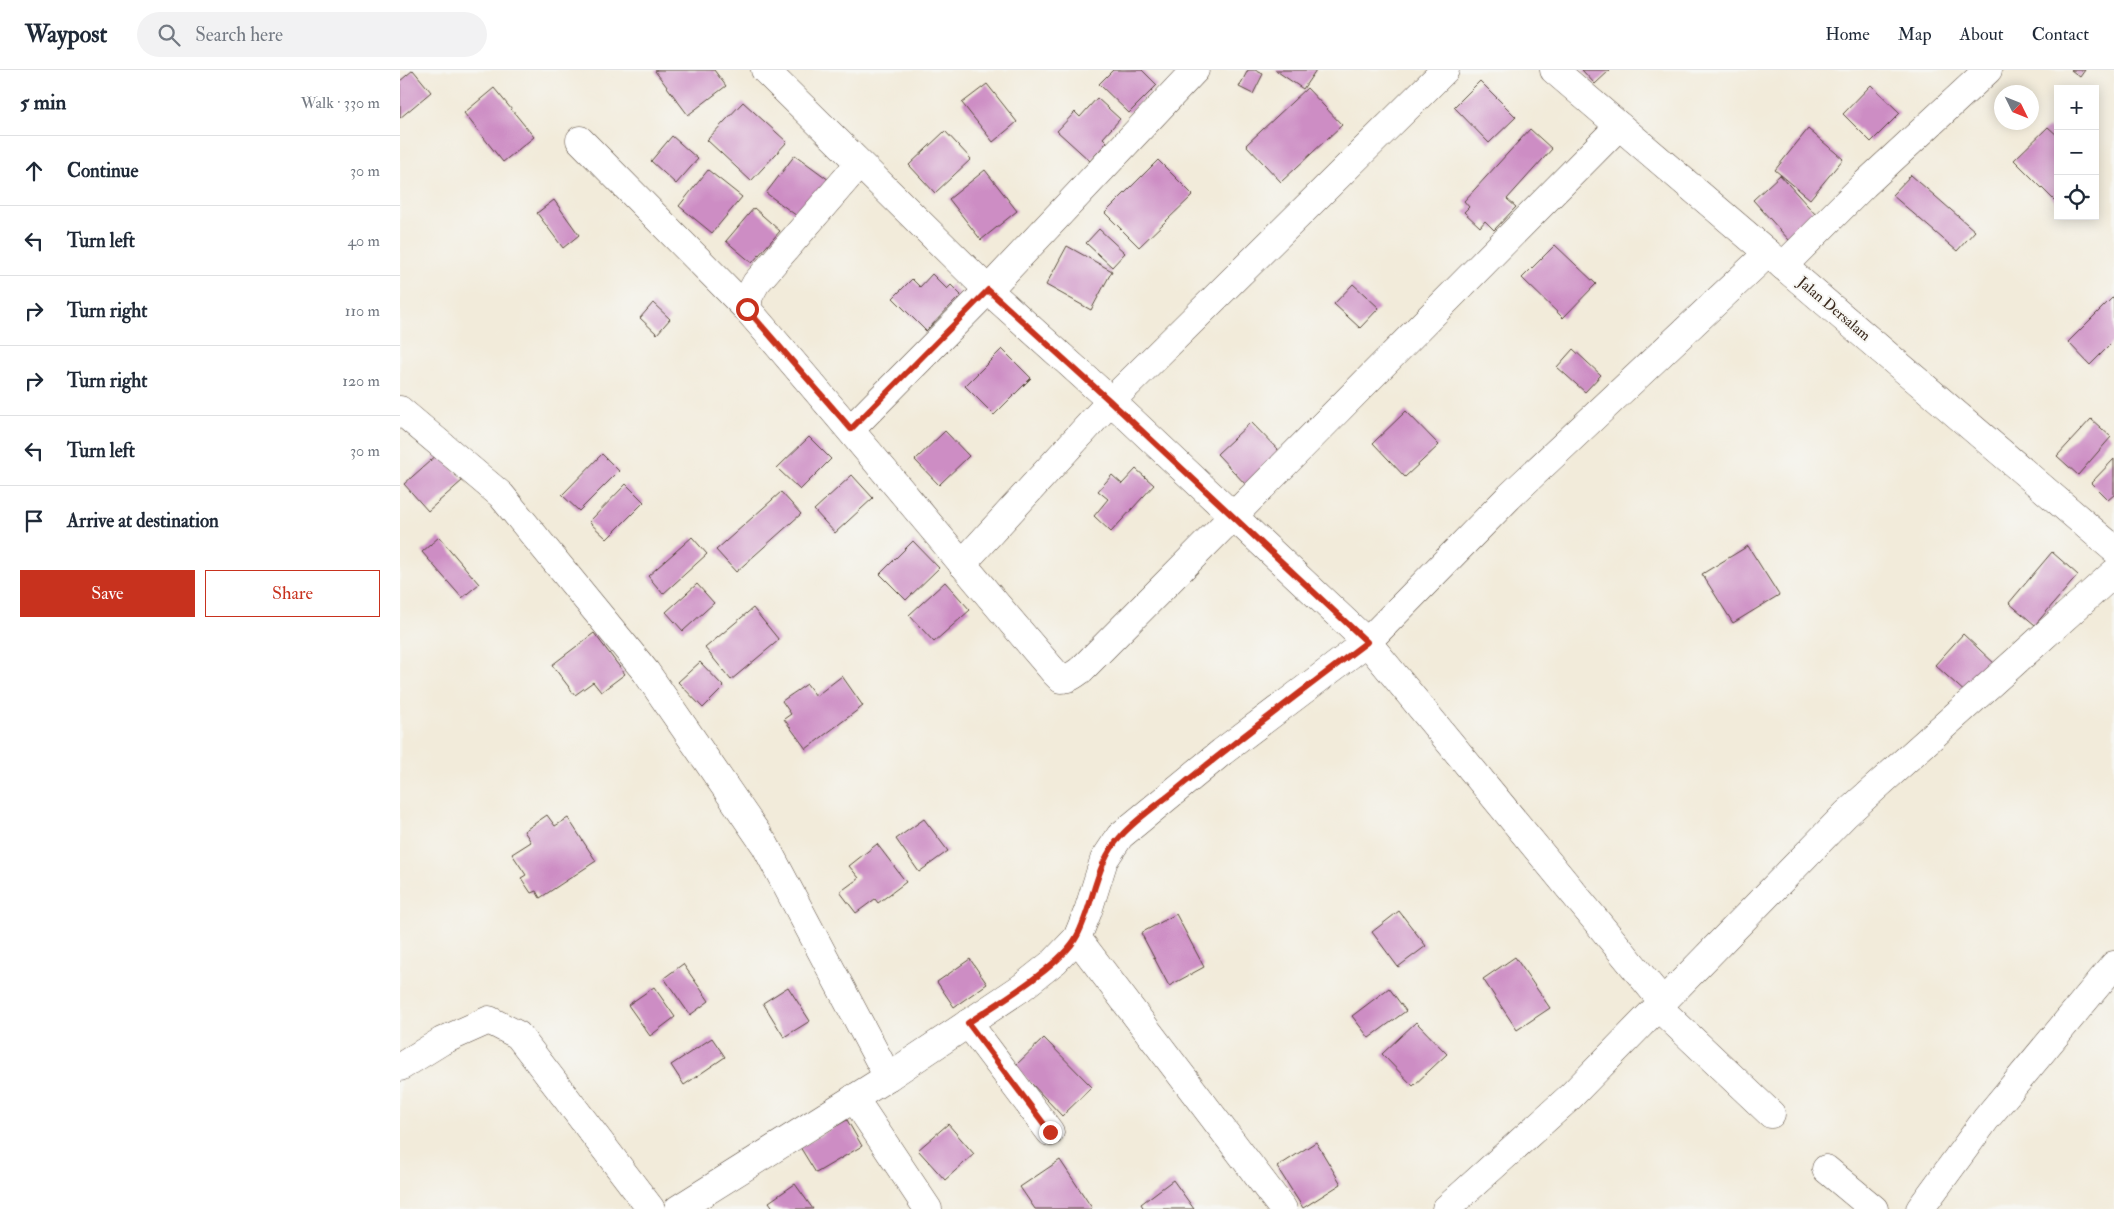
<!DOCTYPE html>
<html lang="en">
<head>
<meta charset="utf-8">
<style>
  :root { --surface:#fff; --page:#f2f2f3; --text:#1f2937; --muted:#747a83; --line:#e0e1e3; --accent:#c8321e }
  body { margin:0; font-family:"IM FELL Double Pica",serif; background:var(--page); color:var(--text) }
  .controls { position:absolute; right:15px; top:15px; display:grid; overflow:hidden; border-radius:0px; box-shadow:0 2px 12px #0003 }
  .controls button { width:45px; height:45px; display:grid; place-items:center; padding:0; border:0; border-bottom:1px solid var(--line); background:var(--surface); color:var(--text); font:25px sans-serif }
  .compass { position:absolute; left:1594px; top:15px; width:45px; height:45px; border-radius:50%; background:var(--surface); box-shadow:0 2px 12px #0003; rotate:133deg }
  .stop { position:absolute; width:15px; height:15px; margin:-11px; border:4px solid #c8321e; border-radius:50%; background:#fff }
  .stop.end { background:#c8321e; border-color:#fff; box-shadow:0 1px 5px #0008 }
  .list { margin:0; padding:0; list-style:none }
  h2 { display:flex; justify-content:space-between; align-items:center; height:65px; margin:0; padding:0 20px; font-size:21px }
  h2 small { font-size:16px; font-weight:400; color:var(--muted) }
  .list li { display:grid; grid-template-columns:32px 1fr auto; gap:15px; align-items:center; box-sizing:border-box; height:70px; padding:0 20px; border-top:1px solid var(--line) }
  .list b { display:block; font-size:19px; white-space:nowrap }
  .list em { font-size:16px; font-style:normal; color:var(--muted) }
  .actions { display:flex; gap:10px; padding:15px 20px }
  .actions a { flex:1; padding:11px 0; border:1px solid var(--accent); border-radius:0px; text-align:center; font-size:18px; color:var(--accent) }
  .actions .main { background:var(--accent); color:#fff }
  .icon { flex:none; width:28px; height:28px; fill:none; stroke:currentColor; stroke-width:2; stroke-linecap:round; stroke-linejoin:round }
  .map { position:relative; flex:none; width:1714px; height:1139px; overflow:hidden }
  header { display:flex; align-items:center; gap:30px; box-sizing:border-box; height:70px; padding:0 25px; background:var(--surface); border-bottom:1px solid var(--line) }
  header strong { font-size:24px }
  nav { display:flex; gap:28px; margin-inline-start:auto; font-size:18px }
  .search { width:350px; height:45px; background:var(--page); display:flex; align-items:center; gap:12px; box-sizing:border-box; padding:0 18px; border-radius:28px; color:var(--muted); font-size:19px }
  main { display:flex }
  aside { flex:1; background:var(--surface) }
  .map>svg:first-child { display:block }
  .building { fill:#cd8dc4 }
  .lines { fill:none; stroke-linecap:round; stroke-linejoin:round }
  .street-casing { stroke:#56473a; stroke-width:29 }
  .primary-casing { stroke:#56473a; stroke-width:29 }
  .street { stroke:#fff; stroke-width:28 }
  .primary { stroke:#fff; stroke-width:28 }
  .route { stroke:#c8321e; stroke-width:6 }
  .labels { text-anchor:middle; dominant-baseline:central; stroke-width:4; stroke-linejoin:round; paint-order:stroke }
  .street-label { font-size:15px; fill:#3b2a1e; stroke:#f6f6f2 }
</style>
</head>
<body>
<header>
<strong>Waypost</strong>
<div class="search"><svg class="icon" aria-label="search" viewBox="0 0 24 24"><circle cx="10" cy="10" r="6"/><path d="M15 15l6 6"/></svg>Search here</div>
<nav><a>Home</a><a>Map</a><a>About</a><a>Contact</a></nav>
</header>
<main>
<aside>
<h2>5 min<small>Walk · 330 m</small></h2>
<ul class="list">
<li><svg class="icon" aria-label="ahead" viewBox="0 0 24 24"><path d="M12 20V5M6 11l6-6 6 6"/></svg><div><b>Continue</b></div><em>30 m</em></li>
<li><svg class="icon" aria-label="left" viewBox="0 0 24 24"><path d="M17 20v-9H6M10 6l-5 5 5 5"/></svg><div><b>Turn left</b></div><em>40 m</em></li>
<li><svg class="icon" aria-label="right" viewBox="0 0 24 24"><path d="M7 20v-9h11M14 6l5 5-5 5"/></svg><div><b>Turn right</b></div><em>110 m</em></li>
<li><svg class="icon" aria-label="right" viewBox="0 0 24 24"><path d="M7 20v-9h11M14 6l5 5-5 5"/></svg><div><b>Turn right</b></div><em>120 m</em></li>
<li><svg class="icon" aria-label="left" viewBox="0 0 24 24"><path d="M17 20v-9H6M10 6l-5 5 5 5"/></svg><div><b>Turn left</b></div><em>30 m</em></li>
<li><svg class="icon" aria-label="arrive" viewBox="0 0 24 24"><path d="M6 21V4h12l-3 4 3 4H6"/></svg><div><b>Arrive at destination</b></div></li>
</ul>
<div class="actions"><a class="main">Save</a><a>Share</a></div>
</aside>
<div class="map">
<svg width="1714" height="1139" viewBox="0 0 1714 1139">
  <rect width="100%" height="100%" fill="#f6f6f2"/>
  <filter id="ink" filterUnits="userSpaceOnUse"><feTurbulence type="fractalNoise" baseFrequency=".02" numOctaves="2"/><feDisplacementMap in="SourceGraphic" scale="10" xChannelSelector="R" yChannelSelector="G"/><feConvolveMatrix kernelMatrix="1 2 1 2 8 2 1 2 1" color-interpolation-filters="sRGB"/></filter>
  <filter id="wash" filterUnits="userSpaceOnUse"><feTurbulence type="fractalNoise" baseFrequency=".0096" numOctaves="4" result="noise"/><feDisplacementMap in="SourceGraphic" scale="20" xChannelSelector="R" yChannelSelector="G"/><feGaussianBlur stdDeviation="1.12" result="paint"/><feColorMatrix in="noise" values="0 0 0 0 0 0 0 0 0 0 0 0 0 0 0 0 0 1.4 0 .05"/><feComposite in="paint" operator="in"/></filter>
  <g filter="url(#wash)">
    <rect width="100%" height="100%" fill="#f2ebda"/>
    <g id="blocks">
      <g class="building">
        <polygon points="13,0 31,22 0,48 0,11"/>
        <polygon points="257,0 314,0 326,16 288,45 255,1"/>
        <polygon points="713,0 742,0 757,15 729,43 699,14"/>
        <polygon points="848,0 855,0 863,4 853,24 839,17"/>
        <polygon points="875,0 916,0 903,19"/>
        <polygon points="1182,0 1210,0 1195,14"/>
        <polygon points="1671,0 1685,0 1680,7"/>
        <polygon points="1080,11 1116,47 1089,73 1054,37"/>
        <polygon points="587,14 617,52 593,72 562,33"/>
        <polygon points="1471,15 1500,43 1471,72 1443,44"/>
        <polygon points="94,18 134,67 103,92 64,43"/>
        <polygon points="907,18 942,55 881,112 846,75"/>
        <polygon points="697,28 720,49 703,68 707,72 690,91 657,61 675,42 680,47"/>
        <polygon points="343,32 387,72 351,111 307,70"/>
        <polygon points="1648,57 1658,66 1658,134 1614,90"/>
        <polygon points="1130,59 1152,79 1107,129 1116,137 1094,160 1085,151 1080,157 1064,142 1069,137 1064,131"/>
        <polygon points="1408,59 1443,89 1410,129 1375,100"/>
        <polygon points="545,61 571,89 535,123 509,95"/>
        <polygon points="272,66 298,89 276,114 251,91"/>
        <polygon points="395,85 429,110 401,149 366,123"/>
        <polygon points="758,90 793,125 739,177 705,143"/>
        <polygon points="308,100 342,127 312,163 279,136"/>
        <polygon points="585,100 617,141 581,170 549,129"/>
        <polygon points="1380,105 1416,145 1389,170 1353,130"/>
        <polygon points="1511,105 1575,161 1557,181 1492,125"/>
        <polygon points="154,130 179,165 163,178 137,143"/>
        <polygon points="354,138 380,161 352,193 326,171"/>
        <polygon points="699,159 725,183 712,197 686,173"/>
        <polygon points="1155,175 1196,214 1163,248 1122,208"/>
        <polygon points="667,176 712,201 691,240 646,215"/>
        <polygon points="532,204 547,219 551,215 561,225 526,261 493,228 512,209 520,217"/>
        <polygon points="953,214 979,238 960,258 934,234"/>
        <polygon points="1714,226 1714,271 1690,295 1668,272"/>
        <polygon points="253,233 270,249 257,264 240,248"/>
        <polygon points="602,279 631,308 594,345 565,316"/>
        <polygon points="1173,279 1201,305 1185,322 1157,297"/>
        <polygon points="1006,341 1039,375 1005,407 973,373"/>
        <polygon points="1691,349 1711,367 1678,405 1657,386"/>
        <polygon points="851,352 881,383 847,416 817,384"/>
        <polygon points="545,361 569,386 539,415 515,390"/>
        <polygon points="409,367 431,389 400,420 377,398"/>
        <polygon points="39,383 63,410 28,441 4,414"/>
        <polygon points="202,384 219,401 179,441 162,425"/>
        <polygon points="1714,389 1714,425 1708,430 1691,413"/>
        <polygon points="736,399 754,415 711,462 694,446 708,429 698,421 712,405 722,414"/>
        <polygon points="452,405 473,428 435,463 414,440"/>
        <polygon points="226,414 244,432 207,469 189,452"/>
        <polygon points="381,422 401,444 336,502 316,480"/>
        <polygon points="39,467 79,514 62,528 22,482"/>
        <polygon points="292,467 307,484 263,524 248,506"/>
        <polygon points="513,471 539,498 506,530 480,504"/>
        <polygon points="1348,476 1379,525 1333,553 1302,504"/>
        <polygon points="1652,482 1678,505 1635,555 1609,533"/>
        <polygon points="545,512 570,540 534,572 509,545"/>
        <polygon points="297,514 314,533 283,561 266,542"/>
        <polygon points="353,538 379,570 331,610 305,578"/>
        <polygon points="194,563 225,604 201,622 193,612 175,625 152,595"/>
        <polygon points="1563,564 1596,595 1568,625 1535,595"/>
        <polygon points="300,592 324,617 303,638 278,612"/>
        <polygon points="442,606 463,636 406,679 384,649 391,644 382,631 407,614 416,626"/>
        <polygon points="147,745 155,756 168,748 196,791 140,828 136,821 131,823 121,808 126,805 112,784 131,772 124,761"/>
        <polygon points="524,749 548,781 519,802 496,769"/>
        <polygon points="477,774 506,812 478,833 475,829 456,843 440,822 459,808 449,796"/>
        <polygon points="999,841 1026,876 998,897 972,862"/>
        <polygon points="776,844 804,897 769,916 741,863"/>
        <polygon points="1115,887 1150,938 1117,960 1083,909"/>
        <polygon points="570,889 587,914 554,937 537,912"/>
        <polygon points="283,894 309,931 290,945 264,908"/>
        <polygon points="254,917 275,947 250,966 228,935"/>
        <polygon points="388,917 410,951 384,967 363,933"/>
        <polygon points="989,918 1006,941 969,968 952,946"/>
        <polygon points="1016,952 1047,984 1013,1016 982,984"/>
        <polygon points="312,968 325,987 284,1015 271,995"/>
        <polygon points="644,968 692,1017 662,1046 615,996"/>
        <polygon points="447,1050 462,1076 416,1103 400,1077"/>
        <polygon points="548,1054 574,1084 545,1110 518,1080"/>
        <polygon points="916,1072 941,1114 903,1138 877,1097"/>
        <polygon points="660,1090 692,1138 690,1139 635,1139 620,1117"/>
        <polygon points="773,1110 794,1139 744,1139 741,1134"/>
        <polygon points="395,1114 413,1139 374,1139 369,1132"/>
      </g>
    </g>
  </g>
  <g filter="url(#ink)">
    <use href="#blocks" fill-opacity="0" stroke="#56473a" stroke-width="1"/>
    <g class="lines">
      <g class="street-casing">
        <g id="street">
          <polyline points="365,0 588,220 711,331 967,572 1263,932"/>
          <polyline points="180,70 347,239"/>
          <path d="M459,94L356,213L349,226L347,239C451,359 551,482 655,603L661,609C670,609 675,604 682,599L1219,56"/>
          <polyline points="1383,196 1464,115 1588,0"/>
          <polyline points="0,340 101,425 246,602 365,775 488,1007"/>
          <polyline points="451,359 588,220 795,0"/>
          <polyline points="562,494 711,331 1045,0"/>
          <polyline points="677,868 883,1139"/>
          <polyline points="1258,937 1371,1044"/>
          <polyline points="568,953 650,1062"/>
          <polyline points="0,997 42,971 89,950 118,965 251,1139"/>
          <polyline points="454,1028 528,1139"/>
          <polyline points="1426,1099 1474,1139"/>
          <polyline points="278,1139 488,1007 621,918 655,891 677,868 688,841 704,790 720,766 822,682 967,572 1109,427 1368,183"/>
          <polyline points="1046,1139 1170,1027 1446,744 1714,503"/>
          <polyline points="1520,1139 1586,1049 1714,895"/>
        </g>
      </g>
      <g class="primary-casing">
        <polyline id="primary" points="1154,0 1714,479"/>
      </g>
      <use href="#street" class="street"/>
      <use href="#primary" class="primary"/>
    </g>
  </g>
  <g class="lines" filter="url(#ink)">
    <path class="route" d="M347,239L451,359L588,220L710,331L967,572C905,619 842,666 782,715C762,732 738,747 721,766C695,793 694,834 677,866C661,896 598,933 568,953L650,1062"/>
  </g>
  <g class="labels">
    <g class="street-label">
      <text transform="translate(1434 239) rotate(40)">Jalan Dersalam</text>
    </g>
  </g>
</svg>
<div class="controls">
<button>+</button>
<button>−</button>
<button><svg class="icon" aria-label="locate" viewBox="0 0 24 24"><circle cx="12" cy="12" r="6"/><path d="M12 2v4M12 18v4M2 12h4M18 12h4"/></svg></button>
</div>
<svg class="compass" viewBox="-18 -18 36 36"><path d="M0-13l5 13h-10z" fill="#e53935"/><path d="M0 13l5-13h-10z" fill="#747a83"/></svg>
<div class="stop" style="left:347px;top:239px"></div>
<div class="stop end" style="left:650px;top:1062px"></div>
</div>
</main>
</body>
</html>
